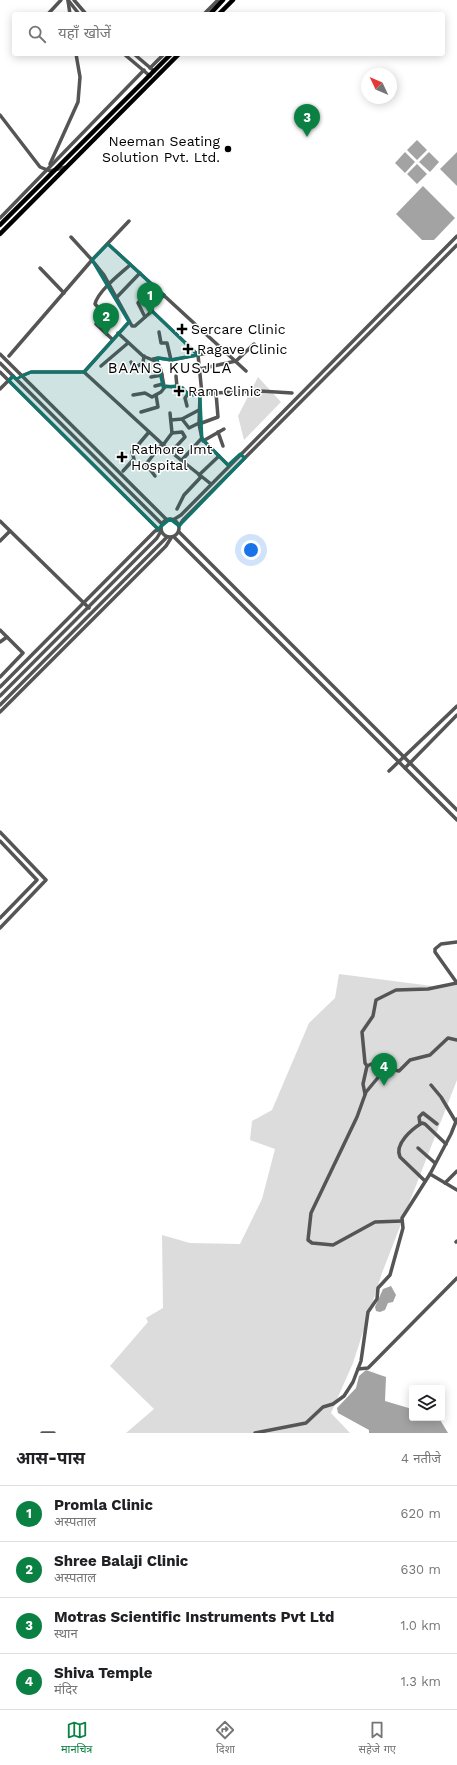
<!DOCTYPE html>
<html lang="hi">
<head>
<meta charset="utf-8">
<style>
  :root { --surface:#fff; --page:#f6f6f6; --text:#202124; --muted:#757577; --line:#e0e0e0; --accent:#0b8043 }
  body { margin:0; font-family:"Work Sans","Noto Sans Devanagari",sans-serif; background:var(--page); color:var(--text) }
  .controls { position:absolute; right:12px; bottom:12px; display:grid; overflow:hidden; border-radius:4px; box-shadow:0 2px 10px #0003 }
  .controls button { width:36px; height:36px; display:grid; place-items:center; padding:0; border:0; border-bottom:1px solid var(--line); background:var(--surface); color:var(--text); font:20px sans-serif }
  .compass { position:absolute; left:361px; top:68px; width:36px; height:36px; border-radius:50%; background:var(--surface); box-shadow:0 2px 10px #0003; rotate:314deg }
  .you { position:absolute; left:251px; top:550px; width:14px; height:14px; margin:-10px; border:3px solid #fff; border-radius:50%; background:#1a73e8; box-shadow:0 0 0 6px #1a73e833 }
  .badge { display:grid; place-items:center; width:26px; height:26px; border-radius:50%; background:var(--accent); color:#fff; font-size:13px; font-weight:700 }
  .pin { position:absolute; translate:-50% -33px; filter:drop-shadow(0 1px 2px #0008) }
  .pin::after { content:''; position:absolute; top:21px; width:14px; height:12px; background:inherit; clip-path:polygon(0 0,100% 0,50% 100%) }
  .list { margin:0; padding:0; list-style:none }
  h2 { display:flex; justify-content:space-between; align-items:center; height:52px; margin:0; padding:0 16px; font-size:17px }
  h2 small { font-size:13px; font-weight:400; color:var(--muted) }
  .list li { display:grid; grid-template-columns:26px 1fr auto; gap:12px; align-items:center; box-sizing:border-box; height:56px; padding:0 16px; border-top:1px solid var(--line) }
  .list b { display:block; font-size:15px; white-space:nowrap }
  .list p { margin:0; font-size:13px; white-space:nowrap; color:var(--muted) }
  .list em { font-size:13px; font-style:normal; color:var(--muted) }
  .icon { flex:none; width:22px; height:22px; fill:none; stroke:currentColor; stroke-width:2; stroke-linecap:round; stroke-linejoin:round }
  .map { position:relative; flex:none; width:457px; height:1433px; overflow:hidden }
  .search { position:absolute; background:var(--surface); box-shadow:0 2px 10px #0003; left:12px; right:12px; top:12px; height:44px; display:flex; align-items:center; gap:10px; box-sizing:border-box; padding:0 14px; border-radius:4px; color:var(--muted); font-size:15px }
  .sheet { height:276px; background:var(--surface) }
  nav { display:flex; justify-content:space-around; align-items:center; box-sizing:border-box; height:56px; border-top:1px solid var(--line); background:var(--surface); font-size:11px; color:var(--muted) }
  nav a { display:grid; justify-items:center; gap:2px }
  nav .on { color:var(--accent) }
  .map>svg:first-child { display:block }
  .green { fill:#dcdcdc }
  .water { fill:#a3a3a3 }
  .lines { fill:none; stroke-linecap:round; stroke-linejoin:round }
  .minor { stroke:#555; stroke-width:3.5 }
  .major { stroke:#000; stroke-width:4.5 }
  .marked { fill:#0f766e; fill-opacity:0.2; stroke:#0f766e; stroke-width:3; stroke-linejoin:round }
  .poi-dot { fill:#000; stroke:#fff; stroke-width:1.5 }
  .labels { text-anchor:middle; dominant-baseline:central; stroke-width:3; stroke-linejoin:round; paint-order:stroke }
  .poi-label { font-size:14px; fill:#000; stroke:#fff; text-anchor:start }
  .neighbourhood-label { font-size:15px; letter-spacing:1px; fill:#000; stroke:#fff }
</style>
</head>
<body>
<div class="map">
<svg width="457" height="1433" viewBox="0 0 457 1433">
  <rect width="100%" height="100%" fill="#fff"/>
  <g class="green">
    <polygon points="258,377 281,402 244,440 238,416"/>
    <polygon points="339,974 432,986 457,984 457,1080 382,1273 353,1363 331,1413 350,1433 126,1433 154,1409 110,1366 148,1322 146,1318 163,1308 162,1235 190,1243 240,1244 262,1199 275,1149 250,1140 252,1121 272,1110 309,1023 335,998"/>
  </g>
  <g class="water">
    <polygon points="417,140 427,150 417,160 407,150"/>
    <polygon points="405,152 415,162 405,173 395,163"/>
    <polygon points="429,152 439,162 430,172 419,162"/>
    <polygon points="457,152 457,186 440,169"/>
    <polygon points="417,164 427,174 417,184 407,174"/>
    <polygon points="423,186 455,218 434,240 422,240 396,214"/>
    <polygon points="391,1286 396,1295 393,1302 388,1303 385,1310 380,1312 376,1311 375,1307 383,1289"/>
    <polygon points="366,1370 386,1377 385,1401 412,1409 412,1418 439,1418 448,1433 369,1433 369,1430 338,1413 337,1408 356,1388 359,1376"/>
  </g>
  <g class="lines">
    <g class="minor">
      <polyline points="68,0 79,14"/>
      <polyline points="74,0 86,14"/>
      <polyline points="68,1 70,14"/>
      <polyline points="48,14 61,0"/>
      <polyline points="204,14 218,0"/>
      <polyline points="124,54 150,76"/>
      <polyline points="134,54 154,71"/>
      <polyline points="150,68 164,54"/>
      <polyline points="0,115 40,167 50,171 66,167"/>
      <polyline points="50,164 78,102 80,77 76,54"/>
      <polyline points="0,218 144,70"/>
      <polyline points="71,237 92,260 104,275 132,326 135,326 152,311 198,355 202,394"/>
      <polyline points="108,244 246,371"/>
      <polyline points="40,268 64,293"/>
      <polyline points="116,298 140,273"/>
      <polyline points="152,311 152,307 164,295"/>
      <polyline points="145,317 138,303 153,286"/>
      <path d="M100,318L104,314L95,304C98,291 120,274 130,265"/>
      <polyline points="96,324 112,339"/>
      <polyline points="159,332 161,343 167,343 171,360"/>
      <polyline points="118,333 143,356 155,361 161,370 164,386 182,388 188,394 260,391 292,393"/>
      <polyline points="0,354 167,520"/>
      <polyline points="9,356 92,260 129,221"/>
      <polyline points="153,359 159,358 171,360 218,351"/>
      <polyline points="131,362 134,368 143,363 144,356"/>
      <polyline points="0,363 162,524"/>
      <polyline points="101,366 128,343"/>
      <polyline points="200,369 236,361 254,344"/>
      <polyline points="0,372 158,529"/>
      <polyline points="84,372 171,452 211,484"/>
      <polyline points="21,376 31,372 84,372 129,322"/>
      <polyline points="176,376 177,387"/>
      <polyline points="151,377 162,375"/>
      <polyline points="155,386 163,384"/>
      <polyline points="0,389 13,376"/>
      <polyline points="133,395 145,393 152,397 161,392 165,387"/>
      <polyline points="200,395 199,424 202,439 228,465"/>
      <polyline points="187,406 185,398 188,394"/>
      <polyline points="141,412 158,407 156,395"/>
      <polyline points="170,413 172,433"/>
      <polyline points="182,419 189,428 199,423"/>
      <polyline points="171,420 182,419 199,410"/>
      <polyline points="199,424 218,417 216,393"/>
      <polyline points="218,432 223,446"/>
      <polyline points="203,441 224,429"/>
      <polyline points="163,445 172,433 182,432 185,437 171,452"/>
      <polyline points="181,461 202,438"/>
      <polyline points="123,471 134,459 132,452 149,432"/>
      <polyline points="199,475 219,456"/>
      <polyline points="155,476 146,464 162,444"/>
      <polyline points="177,509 184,495 201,477"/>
      <circle cx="170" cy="528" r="9"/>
      <polyline points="173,520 181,515 457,236"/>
      <polyline points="0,521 89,608"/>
      <polyline points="179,526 183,520 457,245"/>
      <polyline points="179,532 457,810"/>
      <polyline points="174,537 457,820"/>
      <polyline points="0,541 10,531"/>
      <polyline points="0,630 23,653 0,677"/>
      <polyline points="0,642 7,637"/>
      <polyline points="0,687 155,531 161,529"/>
      <polyline points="0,696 157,538 161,531"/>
      <polyline points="0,705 167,537"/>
      <polyline points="0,712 166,546 171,538"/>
      <polyline points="405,768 457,715"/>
      <polyline points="389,771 457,706"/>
      <polyline points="0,832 46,880 0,928"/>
      <polyline points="0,841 37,880 0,918"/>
      <polyline points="457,983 435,952 435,949 441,944 457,942"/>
      <polyline points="386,1068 376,1062 367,1066 365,1063 362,1032 373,1016 376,1000 396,990 428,989 457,983"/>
      <polyline points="431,1085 441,1097 456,1122"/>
      <polyline points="365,1094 363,1084 367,1066"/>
      <polyline points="420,1124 419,1117 423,1113 437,1124"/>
      <polyline points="418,1148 435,1163"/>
      <polyline points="430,1174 457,1190"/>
      <path d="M425,1181L400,1157C394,1144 412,1129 422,1123L425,1124L446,1144"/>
      <polyline points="445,1183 457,1171"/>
      <polyline points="402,1221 375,1222 333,1245 312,1243 308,1240 311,1213 357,1117 366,1092 386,1068 399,1071 410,1060 430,1055 448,1038 457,1040"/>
      <polyline points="456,1242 457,1241"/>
      <polyline points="358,1369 368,1368 373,1363 457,1278"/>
      <polyline points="42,1433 54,1433"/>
      <polyline points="255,1433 306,1423 323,1407 333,1404 344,1396 353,1382 361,1361 368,1312 377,1299 378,1288 390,1275 403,1228 402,1218 430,1174 451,1134 457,1119"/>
    </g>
    <g class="major">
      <polyline points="210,14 223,0"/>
      <polyline points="219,14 233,0"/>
      <polyline points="0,225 171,54"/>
      <polyline points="0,234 179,54"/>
    </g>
  </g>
  <path class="marked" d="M108,244L164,295L150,309L198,355L171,360L157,358L163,387L175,386L183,388L188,395H200L202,439L228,465L240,454L245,458L179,526L170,519L158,529L9,381L13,376L16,379L31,372H84L129,322L92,260Z"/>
  <g class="poi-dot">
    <circle cx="228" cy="149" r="4"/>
    <path d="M180 323h4v4h4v4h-4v4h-4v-4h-4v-4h4z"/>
    <path d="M186 343h4v4h4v4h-4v4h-4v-4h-4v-4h4z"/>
    <path d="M177 385h4v4h4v4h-4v4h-4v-4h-4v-4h4z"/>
    <path d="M120 451h4v4h4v4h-4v4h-4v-4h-4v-4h4z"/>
  </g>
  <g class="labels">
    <g class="poi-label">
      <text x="220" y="141" text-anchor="end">Neeman Seating<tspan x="220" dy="16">Solution Pvt. Ltd.</tspan></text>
      <text x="191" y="329">Sercare Clinic</text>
      <text x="197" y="349">Ragave Clinic</text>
      <text x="188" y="391">Ram Clinic</text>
      <text x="131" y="449">Rathore Imt<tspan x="131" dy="16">Hospital</tspan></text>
    </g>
    <g class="neighbourhood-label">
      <text x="170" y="368">BAANS KUSJLA</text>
    </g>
  </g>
</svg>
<div class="controls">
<button><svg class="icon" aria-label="layers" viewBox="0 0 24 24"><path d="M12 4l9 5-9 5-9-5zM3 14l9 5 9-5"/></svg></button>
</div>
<svg class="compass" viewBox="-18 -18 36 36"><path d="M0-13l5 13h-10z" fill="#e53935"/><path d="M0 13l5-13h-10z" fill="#757577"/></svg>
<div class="you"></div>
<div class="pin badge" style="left:150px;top:315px">1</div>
<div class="pin badge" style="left:106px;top:336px">2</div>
<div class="pin badge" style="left:307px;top:137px">3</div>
<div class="pin badge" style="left:384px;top:1086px">4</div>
<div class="search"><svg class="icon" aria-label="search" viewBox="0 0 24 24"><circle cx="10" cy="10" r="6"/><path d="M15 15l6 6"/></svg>यहाँ खोजें</div>
</div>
<section class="sheet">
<h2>आस-पास<small>4 नतीजे</small></h2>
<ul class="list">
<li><span class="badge">1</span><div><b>Promla Clinic</b><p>अस्पताल</p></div><em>620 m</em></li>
<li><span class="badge">2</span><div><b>Shree Balaji Clinic</b><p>अस्पताल</p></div><em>630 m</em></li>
<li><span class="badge">3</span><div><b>Motras Scientific Instruments Pvt Ltd</b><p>स्थान</p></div><em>1.0 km</em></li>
<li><span class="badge">4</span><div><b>Shiva Temple</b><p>मंदिर</p></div><em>1.3 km</em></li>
</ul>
</section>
<nav>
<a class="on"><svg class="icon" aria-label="map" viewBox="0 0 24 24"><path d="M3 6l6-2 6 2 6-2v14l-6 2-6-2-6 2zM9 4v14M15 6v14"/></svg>मानचित्र</a>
<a><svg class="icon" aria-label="directions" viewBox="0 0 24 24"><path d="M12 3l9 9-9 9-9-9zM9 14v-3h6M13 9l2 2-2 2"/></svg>दिशा</a>
<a><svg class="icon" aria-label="saved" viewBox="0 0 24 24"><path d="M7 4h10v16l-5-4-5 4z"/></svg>सहेजे गए</a>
</nav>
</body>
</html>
